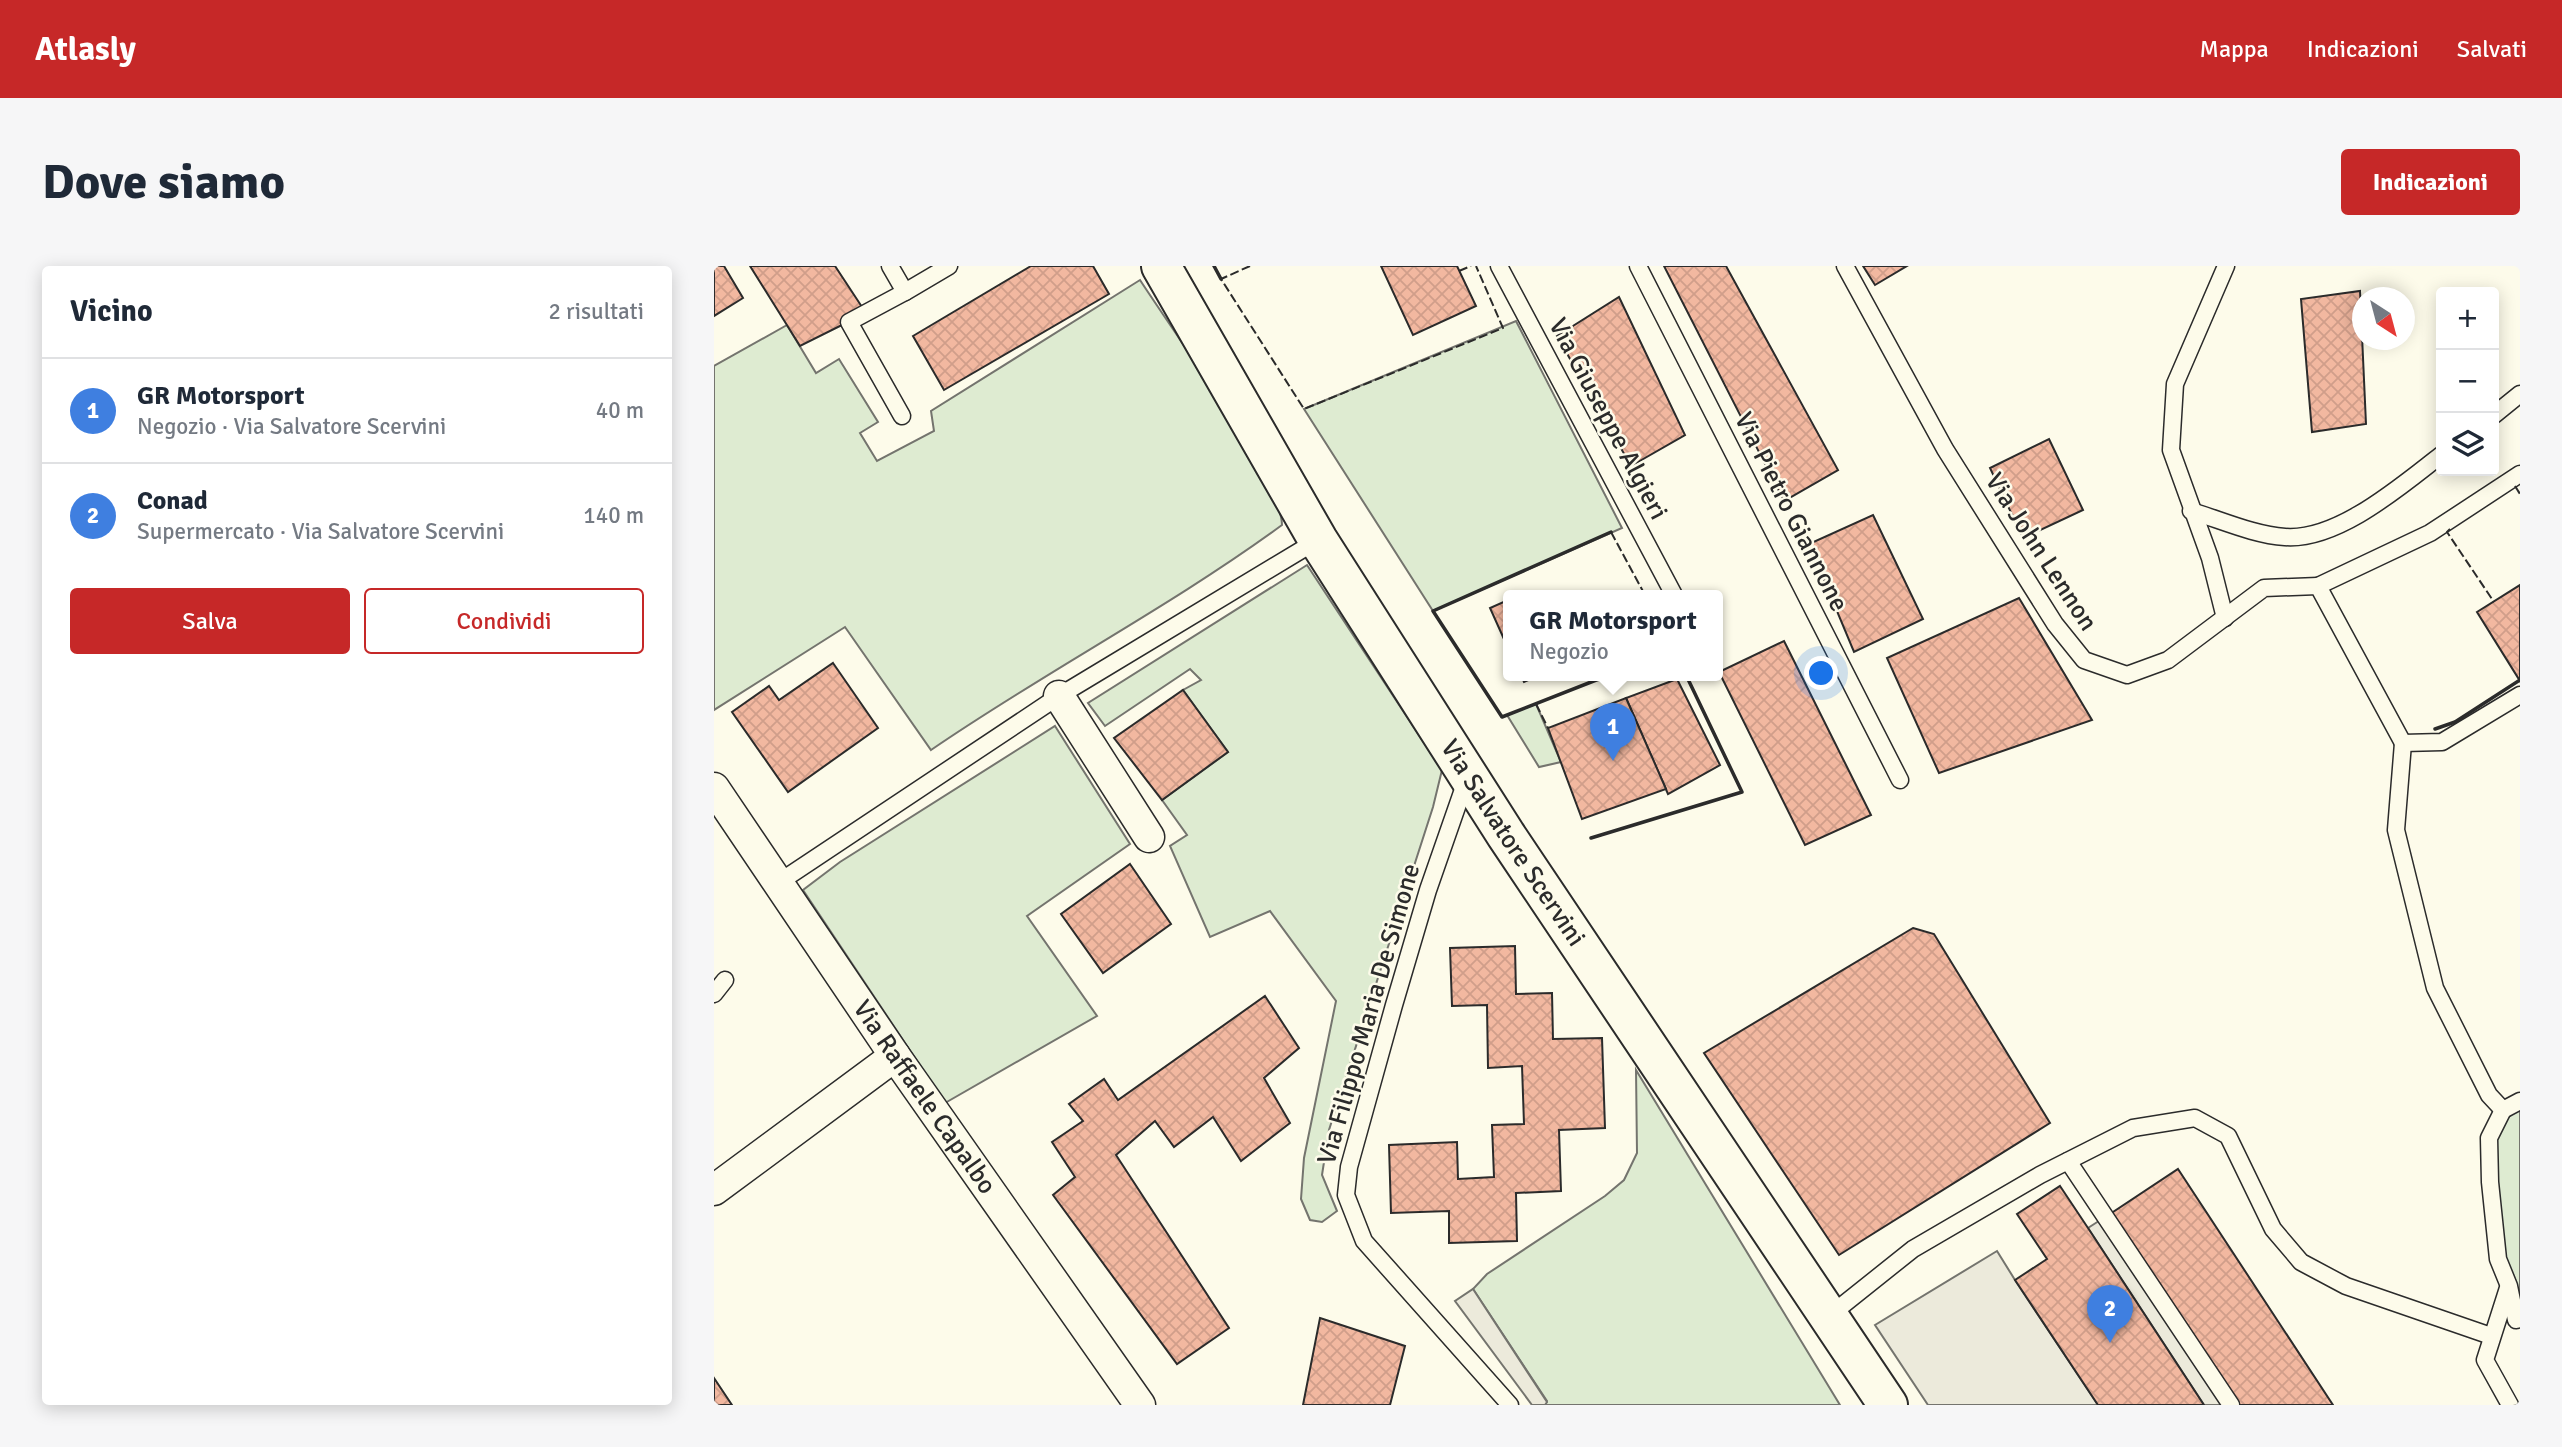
<!DOCTYPE html>
<html lang="it">
<head>
<meta charset="utf-8">
<style>
  :root { --surface:#fff; --page:#f6f6f7; --text:#1f2937; --muted:#747a83; --line:#e0e1e3; --accent:#c62828 }
  body { margin:0; font-family:Signika,sans-serif; background:var(--page); color:var(--text) }
  .controls { position:absolute; right:21px; top:21px; display:grid; overflow:hidden; border-radius:7px; box-shadow:0 4px 18px #0003 }
  .controls button { width:63px; height:63px; display:grid; place-items:center; padding:0; border:0; border-bottom:2px solid var(--line); background:var(--surface); color:var(--text); font:35px sans-serif }
  .compass { position:absolute; left:1638px; top:21px; width:63px; height:63px; border-radius:50%; background:var(--surface); box-shadow:0 4px 18px #0003; rotate:144deg }
  .you { position:absolute; left:1108px; top:408px; width:24px; height:24px; margin:-18px; border:5px solid #fff; border-radius:50%; background:#1a73e8; box-shadow:0 0 0 10px #1a73e833 }
  .badge { display:grid; place-items:center; width:46px; height:46px; border-radius:50%; background:var(--accent); color:#fff; font-size:23px; font-weight:700 }
  .pin { position:absolute; translate:-50% -58px; filter:drop-shadow(0 2px 4px #0008) }
  .pin::after { content:''; position:absolute; top:37px; width:24px; height:21px; background:inherit; clip-path:polygon(0 0,100% 0,50% 100%) }
  .popup { position:absolute; left:789px; top:324px; width:220px; height:91px; box-sizing:border-box; display:grid; place-content:center; border-radius:7px; background:var(--surface); filter:drop-shadow(0 2px 5px #0005); font-size:23px; white-space:nowrap; color:var(--muted) }
  .popup b { font-size:26px; color:var(--text) }
  .popup::after { content:''; position:absolute; left:50%; top:100%; margin-left:-14px; border:14px solid transparent; border-top-color:var(--surface) }
  .list { margin:0; padding:0; list-style:none }
  h2 { display:flex; justify-content:space-between; align-items:center; height:91px; margin:0; padding:0 28px; font-size:30px }
  h2 small { font-size:23px; font-weight:400; color:var(--muted) }
  .list li { display:grid; grid-template-columns:46px 1fr auto; gap:21px; align-items:center; box-sizing:border-box; height:105px; padding:0 28px; border-top:2px solid var(--line) }
  .list b { display:block; font-size:26px; white-space:nowrap }
  .list p { margin:0; font-size:23px; white-space:nowrap; color:var(--muted) }
  .list em { font-size:23px; font-style:normal; color:var(--muted) }
  .actions { display:flex; gap:14px; padding:21px 28px }
  .actions a { flex:1; padding:16px 0; border:2px solid var(--accent); border-radius:7px; text-align:center; font-size:24px; color:var(--accent) }
  .actions .main { background:var(--accent); color:#fff }
  .icon { flex:none; width:38px; height:38px; fill:none; stroke:currentColor; stroke-width:2; stroke-linecap:round; stroke-linejoin:round }
  .map { position:relative; flex:none; width:1806px; height:1139px; overflow:hidden; border-radius:7px }
  header { display:flex; align-items:center; gap:42px; box-sizing:border-box; height:98px; padding:0 35px; background:var(--accent); color:#fff }
  header strong { font-size:33px }
  nav { display:flex; gap:38px; margin-inline-start:auto; font-size:24px }
  .intro { display:flex; align-items:center; justify-content:space-between; box-sizing:border-box; height:168px; padding:0 42px }
  h1 { margin:0; font-size:49px }
  .button { padding:18px 32px; border-radius:7px; background:var(--accent); color:#fff; font-size:24px; font-weight:700 }
  main { display:flex; gap:42px; padding:0 42px }
  aside { flex:1; background:var(--surface); border-radius:7px; box-shadow:0 4px 18px #0003 }
  .map>svg:first-child { display:block }
  .green { fill:#deebd1; stroke:#74746e; stroke-width:2 }
  .parking { fill:#eceadb; stroke:#74746e; stroke-width:2 }
  .building { fill:url(#building-cross-hatch); stroke:#2b2b2b; stroke-width:2 }
  .lines { fill:none; stroke-linecap:round; stroke-linejoin:round }
  .service-casing { stroke:#2b2b2b; stroke-width:19 }
  .minor-casing { stroke:#2b2b2b; stroke-width:33 }
  .secondary-casing { stroke:#2b2b2b; stroke-width:42 }
  .service { stroke:#fdfbea; stroke-width:16 }
  .minor { stroke:#fdfbea; stroke-width:30 }
  .secondary { stroke:#fdfbea; stroke-width:38 }
  .fence { stroke:#2b2b2b; stroke-width:2; stroke-dasharray:9 3.5; stroke-linecap:butt }
  .wall { stroke:#2b2b2b; stroke-width:3.5 }
  .labels { text-anchor:middle; dominant-baseline:central; stroke-width:5; stroke-linejoin:round; paint-order:stroke }
  .street-label { font-size:26px; fill:#2b2b2b; stroke:#fdfbea }
</style>
</head>
<body>
<header>
<strong>Atlasly</strong>
<nav><a>Mappa</a><a>Indicazioni</a><a>Salvati</a></nav>
</header>
<div class="intro"><h1>Dove siamo</h1><a class="button">Indicazioni</a></div>
<main>
<aside>
<h2>Vicino<small>2 risultati</small></h2>
<ul class="list">
<li><span class="badge" style="background:#3f7fe0">1</span><div><b>GR Motorsport</b><p>Negozio · Via Salvatore Scervini</p></div><em>40 m</em></li>
<li><span class="badge" style="background:#3f7fe0">2</span><div><b>Conad</b><p>Supermercato · Via Salvatore Scervini</p></div><em>140 m</em></li>
</ul>
<div class="actions"><a class="main">Salva</a><a>Condividi</a></div>
</aside>
<div class="map">
<svg width="1806" height="1139" viewBox="0 0 1806 1139">
  <defs>
    <pattern id="building-cross-hatch" width="8" height="8" patternUnits="userSpaceOnUse" patternTransform="scale(1.75)"><rect width="8" height="8" fill="#f2b8a0"/><path d="M0 0l8 8M0 8l8-8" fill="none" stroke="#d09e8a"/></pattern>
  </defs>
  <rect width="100%" height="100%" fill="#fdfbea"/>
  <g class="green">
    <path d="M426,14C455,59 568,216 568,259C456,341 332,405 217,484L131,361L0,444V100L73,59L102,107L125,93L164,156L146,167L163,195L220,165L217,145Z"/>
    <polygon points="802,55 908,262 719,345 590,143"/>
    <polygon points="593,299 728,504 719,541 615,864 608,909 623,945 608,956 596,954 587,933 590,892 622,735 556,645 496,671 456,580 473,569 448,534 514,486 469,424 487,414 476,403 391,460 374,437"/>
    <polygon points="822,438 847,496 825,501 793,449"/>
    <polygon points="341,460 416,578 313,650 383,750 231,837 89,624 126,596"/>
    <polygon points="922,804 1126,1139 831,1139 833,1135 759,1023 773,1008 891,930 910,914 923,887"/>
    <polygon points="1806,835 1806,1053 1795,1020 1775,872"/>
  </g>
  <g class="parking">
    <polygon points="1391,951 1517,1139 1490,1139 1374,962"/>
    <polygon points="1283,985 1301,1014 1384,1139 1214,1139 1161,1059"/>
    <polygon points="759,1023 833,1136 831,1139 818,1139 741,1035"/>
  </g>
  <g class="building">
    <polygon points="0,0 10,0 29,32 0,50"/>
    <polygon points="36,0 121,0 152,47 86,80"/>
    <polygon points="317,0 379,0 395,28 230,124 199,70"/>
    <polygon points="667,0 743,0 762,40 699,69"/>
    <polygon points="950,0 1012,0 1124,204 1070,235"/>
    <polygon points="1149,0 1193,0 1161,19"/>
    <polygon points="1646,25 1652,158 1598,166 1587,33"/>
    <polygon points="905,31 971,169 917,200 843,70"/>
    <polygon points="1335,173 1369,244 1309,272 1276,202"/>
    <polygon points="1159,249 1209,353 1140,386 1095,278"/>
    <polygon points="1806,319 1806,415 1763,346"/>
    <polygon points="1305,332 1378,454 1225,507 1173,392"/>
    <polygon points="794,334 794,382 776,342"/>
    <polygon points="1070,375 1157,549 1091,579 1005,406"/>
    <polygon points="119,397 164,462 74,526 18,446 55,420 65,434"/>
    <polygon points="807,409 826,409 810,416"/>
    <polygon points="963,413 1006,499 954,528 912,432"/>
    <polygon points="469,424 514,486 448,534 400,472"/>
    <polygon points="912,432 952,523 868,553 834,462"/>
    <polygon points="416,598 457,658 389,707 347,648"/>
    <polygon points="1199,662 1220,668 1336,857 1125,989 990,787"/>
    <polygon points="801,680 802,728 838,727 839,773 888,772 891,862 845,864 847,925 802,927 803,975 735,977 735,945 677,947 675,879 743,876 744,913 780,911 778,859 810,858 808,800 774,802 773,739 738,740 736,682"/>
    <polygon points="551,730 585,782 550,812 576,857 527,895 499,851 460,881 441,855 402,889 515,1062 463,1098 339,929 361,911 338,876 369,855 355,838 390,813 404,834"/>
    <polygon points="1464,903 1619,1139 1518,1139 1393,950"/>
    <polygon points="1346,920 1374,962 1490,1139 1384,1139 1301,1014 1333,993 1303,948"/>
    <polygon points="606,1052 691,1080 676,1139 589,1139"/>
    <polygon points="0,1112 18,1139 0,1139"/>
  </g>
  <g class="lines">
    <g class="service-casing">
      <g id="service">
        <polyline points="176,0 191,26 235,0"/>
        <polyline points="785,0 960,329"/>
        <polyline points="924,0 1186,514"/>
        <polyline points="1131,0 1231,183 1341,358 1370,394 1413,409 1454,394 1550,322 1604,320 1689,477"/>
        <polyline points="1780,149 1806,128"/>
        <polyline points="188,150 135,56 191,26"/>
        <path d="M1477,245C1507,254 1540,269 1571,271C1624,275 1688,219 1727,189"/>
        <polyline points="1604,320 1716,267 1806,208"/>
        <polyline points="1511,352 1496,292 1457,184 1461,118 1512,0"/>
        <polyline points="1689,477 1682,564 1721,722 1775,829 1789,844 1806,835"/>
        <polyline points="1689,477 1728,476 1806,429"/>
        <polyline points="752,515 714,624 680,739 635,901 632,929 650,975 796,1139"/>
        <polyline points="64,617 345,430 604,274"/>
        <polyline points="0,728 11,714"/>
        <polyline points="1789,844 1775,872 1776,916 1784,993 1795,1020 1802,1054 1806,1053"/>
        <polyline points="1354,895 1517,1139"/>
        <polyline points="1794,1022 1771,1094 1796,1139"/>
        <polyline points="1115,1050 1199,983 1326,909 1419,862 1481,852 1514,870 1559,963 1587,996 1632,1020 1777,1070"/>
      </g>
    </g>
    <g class="minor-casing">
      <g id="minor">
        <polyline points="345,430 435,571"/>
        <path id="s1" d="M0,522L181,790L426,1139"/>
        <polyline points="0,924 181,790"/>
      </g>
    </g>
    <g class="secondary-casing">
      <g id="secondary">
        <path id="s2" d="M447,0L604,274L792,569L1174,1139"/>
      </g>
    </g>
    <use href="#service" class="service"/>
    <use href="#minor" class="minor"/>
    <use href="#secondary" class="secondary"/>
    <g class="fence">
      <polyline points="536,0 507,13 590,143 789,62 762,0"/>
      <polyline points="745,5 757,0"/>
      <polyline points="1801,220 1806,228"/>
      <polyline points="1736,263 1733,266 1780,336"/>
      <polyline points="897,266 931,329"/>
      <polyline points="822,438 834,462"/>
    </g>
    <g class="wall">
      <polyline points="500,0 507,13"/>
      <polyline points="895,409 788,451 719,345 897,266"/>
      <polyline points="1721,463 1741,456 1806,414"/>
      <polyline points="877,572 1028,526 972,409"/>
    </g>
  </g>
  <g class="labels">
    <g class="street-label">
      <text transform="translate(894 153) rotate(62)">Via Giuseppe Algieri</text>
      <text transform="translate(1077 246) rotate(63)">Via Pietro Giannone</text>
      <text transform="translate(1327 286) rotate(57)">Via John Lennon</text>
      <text stroke="none"><textPath href="#s2" startOffset="676">Via Salvatore Scervini</textPath></text>
      <text transform="translate(655 748) rotate(-74)">Via Filippo Maria De Simone</text>
      <text stroke="none"><textPath href="#s1" startOffset="374">Via Raffaele Capalbo</textPath></text>
    </g>
  </g>
</svg>
<div class="controls">
<button>+</button>
<button>−</button>
<button><svg class="icon" aria-label="layers" viewBox="0 0 24 24"><path d="M12 4l9 5-9 5-9-5zM3 14l9 5 9-5"/></svg></button>
</div>
<svg class="compass" viewBox="-18 -18 36 36"><path d="M0-13l5 13h-10z" fill="#e53935"/><path d="M0 13l5-13h-10z" fill="#747a83"/></svg>
<div class="you"></div>
<div class="pin badge" style="left:899px;top:495px;background:#3f7fe0">1</div>
<div class="popup"><b>GR Motorsport</b>Negozio</div>
<div class="pin badge" style="left:1396px;top:1077px;background:#3f7fe0">2</div>
</div>
</main>
</body>
</html>
